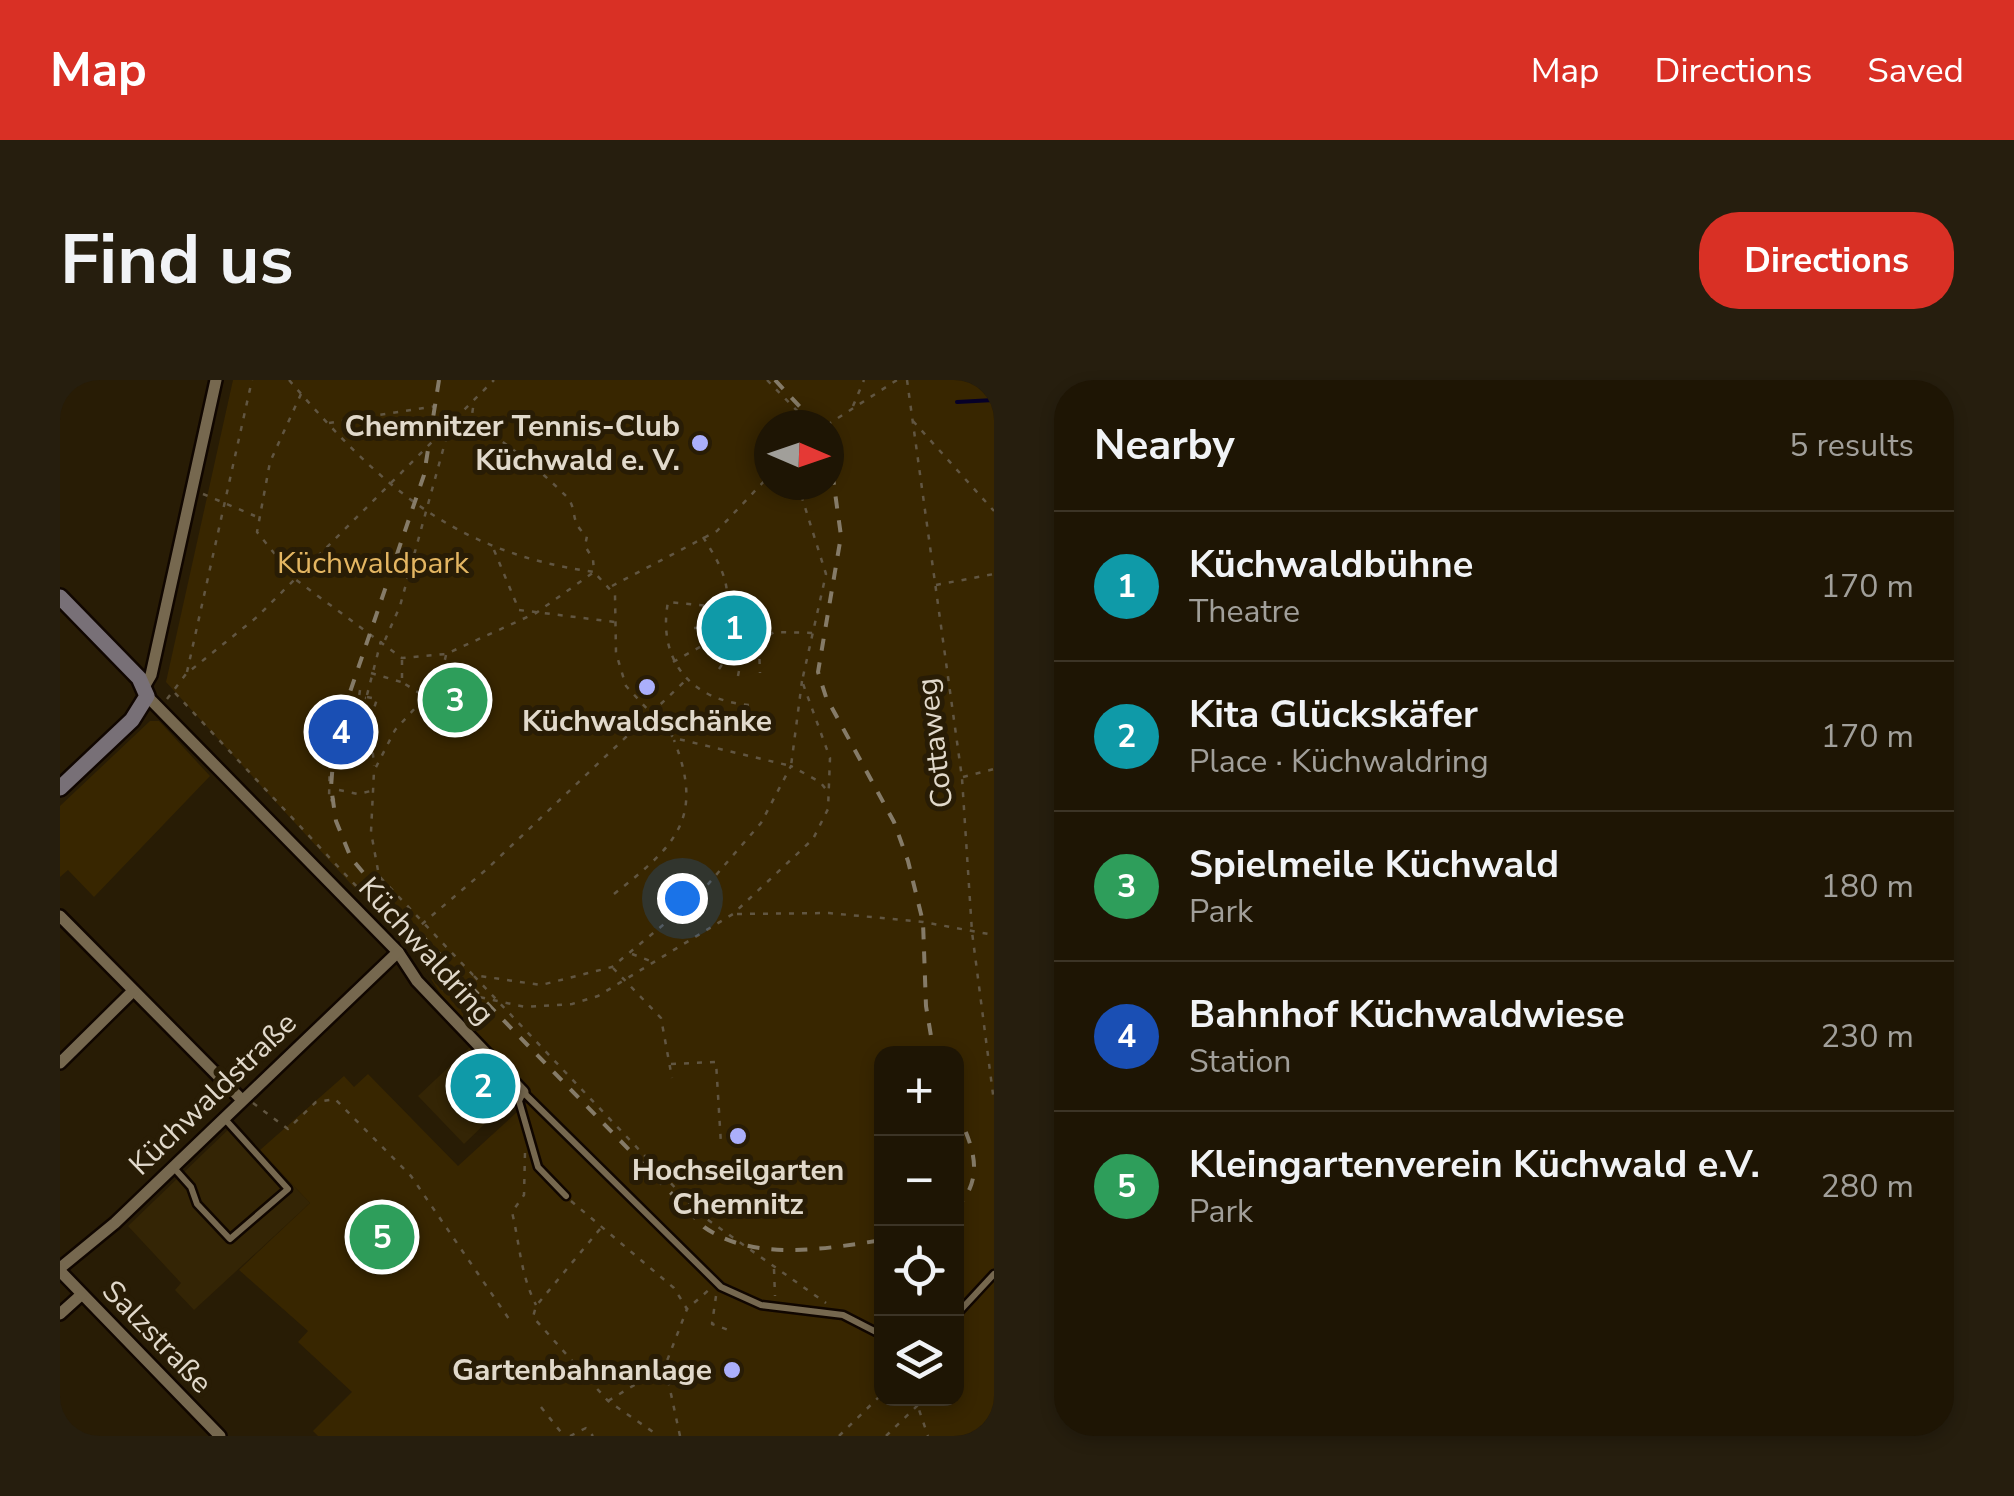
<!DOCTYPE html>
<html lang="en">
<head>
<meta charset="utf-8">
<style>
  :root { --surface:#1e1504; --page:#261e0e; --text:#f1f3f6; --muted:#a19f9a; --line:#3c3426; --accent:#d93025 }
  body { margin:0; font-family:"Nunito Sans",sans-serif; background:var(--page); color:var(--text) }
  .controls { position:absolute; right:30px; bottom:30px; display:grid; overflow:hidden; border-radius:20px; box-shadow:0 5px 15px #0003 }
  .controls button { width:90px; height:90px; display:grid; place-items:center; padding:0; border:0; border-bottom:2px solid var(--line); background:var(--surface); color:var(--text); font:50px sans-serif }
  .compass { position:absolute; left:694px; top:30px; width:90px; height:90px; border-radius:50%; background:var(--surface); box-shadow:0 5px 15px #0003; rotate:92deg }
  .you { position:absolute; left:622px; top:518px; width:35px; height:35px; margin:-25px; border:8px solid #fff; border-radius:50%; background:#1a73e8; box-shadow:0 0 0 15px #1a73e833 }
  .badge { display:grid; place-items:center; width:65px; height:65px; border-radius:50%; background:var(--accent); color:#fff; font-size:32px; font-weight:700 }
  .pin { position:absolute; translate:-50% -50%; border:5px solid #fff; box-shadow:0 2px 10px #0006 }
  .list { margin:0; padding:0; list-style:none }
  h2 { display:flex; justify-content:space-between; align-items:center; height:130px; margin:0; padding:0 40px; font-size:42px }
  h2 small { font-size:32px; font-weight:400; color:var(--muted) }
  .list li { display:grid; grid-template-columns:65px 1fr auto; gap:30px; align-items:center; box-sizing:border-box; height:150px; padding:0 40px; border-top:2px solid var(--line) }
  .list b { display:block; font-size:38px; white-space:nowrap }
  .list p { margin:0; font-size:32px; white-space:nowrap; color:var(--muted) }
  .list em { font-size:32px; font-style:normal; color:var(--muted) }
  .icon { flex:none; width:55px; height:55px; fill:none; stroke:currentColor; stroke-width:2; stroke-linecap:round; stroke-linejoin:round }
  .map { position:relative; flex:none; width:934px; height:1056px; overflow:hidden; border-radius:40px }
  header { display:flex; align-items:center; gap:60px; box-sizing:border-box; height:140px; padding:0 50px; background:var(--accent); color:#fff }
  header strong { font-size:48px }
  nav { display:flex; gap:55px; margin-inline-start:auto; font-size:35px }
  .intro { display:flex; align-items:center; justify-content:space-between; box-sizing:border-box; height:240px; padding:0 60px }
  h1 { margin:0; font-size:70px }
  .button { padding:25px 45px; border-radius:40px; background:var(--accent); color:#fff; font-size:35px; font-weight:700 }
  main { display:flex; gap:60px; padding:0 60px }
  aside { flex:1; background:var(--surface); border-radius:40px; box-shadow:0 5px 15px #0003 }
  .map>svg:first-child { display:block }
  .built { fill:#342505 }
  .green { fill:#382600; fill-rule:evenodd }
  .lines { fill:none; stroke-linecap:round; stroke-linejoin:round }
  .stream { stroke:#060028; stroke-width:4 }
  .service-casing { stroke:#100600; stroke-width:11 }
  .minor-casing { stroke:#100600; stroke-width:16 }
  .secondary-casing { stroke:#100600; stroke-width:20 }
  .path { stroke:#615642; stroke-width:2.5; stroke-dasharray:5 8; stroke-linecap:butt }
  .service { stroke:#76684f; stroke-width:6 }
  .minor { stroke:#76684f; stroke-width:11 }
  .secondary { stroke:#787077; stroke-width:15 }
  .rail { stroke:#857b68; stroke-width:4; stroke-dasharray:12 12; stroke-linecap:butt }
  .poi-dot { fill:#abaffb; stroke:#281c05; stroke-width:4 }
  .labels { text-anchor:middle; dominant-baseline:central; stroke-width:10; stroke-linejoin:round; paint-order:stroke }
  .poi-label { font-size:30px; font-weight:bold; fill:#e1d9cb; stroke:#281c05; text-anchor:end }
  .park-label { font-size:30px; fill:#e4b662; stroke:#281c05 }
  .street-label { font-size:30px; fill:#e1d9cb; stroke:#281c05 }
</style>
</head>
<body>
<header>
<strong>Map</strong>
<nav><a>Map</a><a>Directions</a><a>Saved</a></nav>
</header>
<div class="intro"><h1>Find us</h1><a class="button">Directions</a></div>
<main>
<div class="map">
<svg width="934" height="1056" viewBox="0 0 934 1056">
  <rect width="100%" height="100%" fill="#281c05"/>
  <g class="built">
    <polygon points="410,667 456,714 404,764 358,716"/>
    <polygon points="175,743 250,823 134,930 115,910 121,903 68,846"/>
  </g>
  <g class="green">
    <path d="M173,0H934V1056H258L253,1051L292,1012L238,962L248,951L179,890L250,823L200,770L284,696L294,707L308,694L398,786L469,721L468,711L392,632L355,574L106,302ZM709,45H769V105H709ZM822,674H896V1018H822Z"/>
    <polygon points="90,341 99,341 150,396 34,517 8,490 0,497 0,426"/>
  </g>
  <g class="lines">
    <polyline class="stream" points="897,22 934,20"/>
    <g class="service-casing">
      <g id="service">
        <polyline points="463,712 661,907 701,925 783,935 822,955"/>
        <polyline points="463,713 459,721 478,787 506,816"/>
        <polyline points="114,788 131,807 137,824 170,859 228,809 163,737"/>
        <polyline points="896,935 934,894"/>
      </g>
    </g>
    <g class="minor-casing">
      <g id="minor">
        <polyline points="84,307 91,295 156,0"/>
        <polyline points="87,316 338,572 357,601 463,712"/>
        <polyline points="0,536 181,719"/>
        <polyline points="0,683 73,611"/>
        <polyline points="0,888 55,843 338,572"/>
        <polyline points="0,891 160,1056"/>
        <polyline points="0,934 21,915"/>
      </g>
    </g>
    <g class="secondary-casing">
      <polyline id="secondary" points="0,217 79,298 87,316 72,340 0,408"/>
    </g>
    <g class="path">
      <path d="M229,0C320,105 392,172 534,192L533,179L525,166L527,156C508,141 519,130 506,116C480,90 443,59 411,42L414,21"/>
      <polyline points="707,0 751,45"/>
      <polyline points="847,0 902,398 912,552 934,722"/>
      <polyline points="241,14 210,82 197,152 235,199 342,278 386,274 476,233 534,192 555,215 556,273 566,306 614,358 731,386 742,301"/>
      <polyline points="793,26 804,0"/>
      <polyline points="853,41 934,131"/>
      <polyline points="269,43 376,26 394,39"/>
      <polyline points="767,45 837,0"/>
      <polyline points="143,114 195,136"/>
      <path d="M643,157C662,187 674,208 663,242L668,260L689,268L714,252L755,253"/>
      <polyline points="434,170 459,230 555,242"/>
      <polyline points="876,205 934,194"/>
      <polyline points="552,206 657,151 709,96"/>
      <path d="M670,228L608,222C597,281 632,321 690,325"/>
      <polyline points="634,248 662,246"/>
      <polyline points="325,260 340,226 389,48"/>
      <polyline points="699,266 700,293"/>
      <polyline points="386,275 380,301 335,350 314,391 311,452 319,496 413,595 481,605 552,587 637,517 701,443 731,386 760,402 769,413"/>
      <polyline points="342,280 342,302 362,315"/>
      <polyline points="613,282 663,254"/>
      <polyline points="659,289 675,266"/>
      <polyline points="127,292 192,0"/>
      <polyline points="311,293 341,302"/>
      <polyline points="678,296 683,270"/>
      <polyline points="300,310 299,317 306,318"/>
      <polyline points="115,313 345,558"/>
      <polyline points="307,315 321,261"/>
      <polyline points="307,317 317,319 310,341 314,386"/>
      <polyline points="107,319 126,294 197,237 434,0"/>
      <polyline points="903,397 934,389"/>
      <polyline points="279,410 298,414 311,411"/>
      <polyline points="275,419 269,421 270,365 278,334 310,341"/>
      <path d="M554,514C615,466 645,439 614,360"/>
      <polyline points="677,534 769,533 863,542 934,555"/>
      <polyline points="342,561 428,488 626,300"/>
      <polyline points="572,574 593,582"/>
      <polyline points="553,588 601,638 612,698"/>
      <polyline points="414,596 641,835 766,923"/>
      <polyline points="382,609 465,627 512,624 538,616 673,534 753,459 768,429 770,378 742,301 766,194 738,105"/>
      <polyline points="611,684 656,682 661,764"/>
      <polyline points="193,723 228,749 256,722 275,719 351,796 449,939"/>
      <path d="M465,773L464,815L452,832C460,865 460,893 476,925"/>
      <polyline points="511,821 614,908 627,929 651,908"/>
      <polyline points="540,849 476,926 473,937 548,1021 599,1056"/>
      <polyline points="714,889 715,916"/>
      <polyline points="656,916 652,944 674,952"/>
      <polyline points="855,1018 868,1056"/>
      <polyline points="548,1021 604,987"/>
      <polyline points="481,1027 504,1056"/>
      <polyline points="510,1056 526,1048 533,1056"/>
      <polyline points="620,1056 605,986 627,929"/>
      <polyline points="779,1056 822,1014"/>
      <polyline points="826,1056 858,1025"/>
    </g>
    <use href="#service" class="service"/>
    <use href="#minor" class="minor"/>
    <use href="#secondary" class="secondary"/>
    <g class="rail">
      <path d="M379,0L364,95L275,356L271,407L276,441L291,478L322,515L644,847C693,882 765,869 822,860"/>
      <polyline points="715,0 757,45"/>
      <polyline points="769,69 781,156 758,292 766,317 834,442 848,481 863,542 866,626 874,674"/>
      <path d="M896,730C912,764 927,797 896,828"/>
    </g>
  </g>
  <g class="poi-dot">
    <circle cx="640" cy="63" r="10"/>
    <circle cx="587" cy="307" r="10"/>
    <circle cx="678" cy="756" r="10"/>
    <circle cx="672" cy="990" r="10"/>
  </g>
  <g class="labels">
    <g class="poi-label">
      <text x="620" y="46">Chemnitzer Tennis-Club<tspan x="620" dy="34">Küchwald e. V.</tspan></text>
      <text x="587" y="341" text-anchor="middle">Küchwaldschänke</text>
      <text x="678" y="790" text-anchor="middle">Hochseilgarten<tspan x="678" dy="34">Chemnitz</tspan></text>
      <text x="652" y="990">Gartenbahnanlage</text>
    </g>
    <g class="park-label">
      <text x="313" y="183">Küchwaldpark</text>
    </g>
    <g class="street-label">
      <text transform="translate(875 363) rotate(-97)">Cottaweg</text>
      <text transform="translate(366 571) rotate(48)">Küchwaldring</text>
      <text transform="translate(153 714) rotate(-44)">Küchwaldstraße</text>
      <text transform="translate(97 957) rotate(46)">Salzstraße</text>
    </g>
  </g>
</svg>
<div class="controls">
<button>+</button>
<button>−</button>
<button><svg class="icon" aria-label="locate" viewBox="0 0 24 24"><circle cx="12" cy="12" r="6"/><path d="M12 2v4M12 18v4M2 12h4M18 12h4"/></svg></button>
<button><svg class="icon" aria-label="layers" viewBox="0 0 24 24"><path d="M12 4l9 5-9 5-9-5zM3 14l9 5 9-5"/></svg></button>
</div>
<svg class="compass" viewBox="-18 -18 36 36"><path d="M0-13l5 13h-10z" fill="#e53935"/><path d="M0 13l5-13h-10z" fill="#a19f9a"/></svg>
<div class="you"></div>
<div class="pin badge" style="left:674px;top:248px;background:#0f9aa8">1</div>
<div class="pin badge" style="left:423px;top:706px;background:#0f9aa8">2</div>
<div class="pin badge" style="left:395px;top:320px;background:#2e9e5b">3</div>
<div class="pin badge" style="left:281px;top:352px;background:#1a4fb4">4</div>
<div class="pin badge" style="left:322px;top:857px;background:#2e9e5b">5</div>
</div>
<aside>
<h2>Nearby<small>5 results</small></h2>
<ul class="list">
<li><span class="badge" style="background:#0f9aa8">1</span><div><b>Küchwaldbühne</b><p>Theatre</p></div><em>170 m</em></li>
<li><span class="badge" style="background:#0f9aa8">2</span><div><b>Kita Glückskäfer</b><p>Place · Küchwaldring</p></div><em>170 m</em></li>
<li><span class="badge" style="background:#2e9e5b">3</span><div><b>Spielmeile Küchwald</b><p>Park</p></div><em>180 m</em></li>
<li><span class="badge" style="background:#1a4fb4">4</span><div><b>Bahnhof Küchwaldwiese</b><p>Station</p></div><em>230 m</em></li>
<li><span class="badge" style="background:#2e9e5b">5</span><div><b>Kleingartenverein Küchwald e.V.</b><p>Park</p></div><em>280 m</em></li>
</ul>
</aside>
</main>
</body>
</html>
